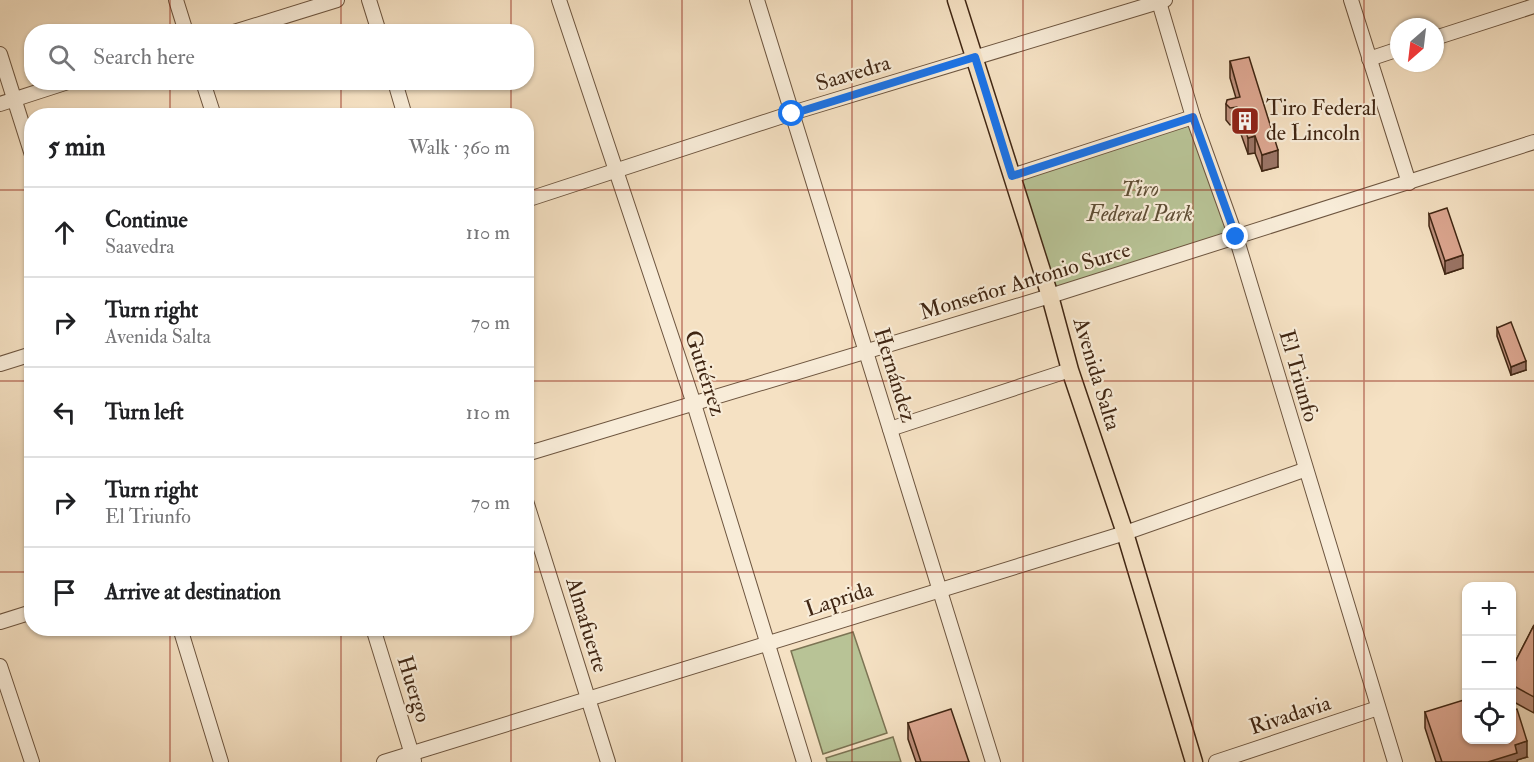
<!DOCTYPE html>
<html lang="en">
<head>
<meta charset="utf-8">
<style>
  :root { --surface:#fff; --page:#f6f6f6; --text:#202124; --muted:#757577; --line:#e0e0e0 }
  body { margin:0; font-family:"IM FELL Double Pica",serif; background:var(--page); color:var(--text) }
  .controls { position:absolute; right:18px; bottom:18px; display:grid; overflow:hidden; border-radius:12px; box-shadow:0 2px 4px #0004 }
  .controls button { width:54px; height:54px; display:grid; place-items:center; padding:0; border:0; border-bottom:2px solid var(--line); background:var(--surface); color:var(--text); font:30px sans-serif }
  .compass { position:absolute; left:1390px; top:18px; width:54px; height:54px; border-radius:50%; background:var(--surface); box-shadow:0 2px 4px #0004; rotate:208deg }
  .stop { position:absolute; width:18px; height:18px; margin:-14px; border:4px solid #1a73e8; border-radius:50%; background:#fff }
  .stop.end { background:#1a73e8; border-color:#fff; box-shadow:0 2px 6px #0008 }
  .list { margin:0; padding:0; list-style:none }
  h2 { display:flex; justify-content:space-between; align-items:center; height:78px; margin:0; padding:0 24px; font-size:26px }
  h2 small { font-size:20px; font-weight:400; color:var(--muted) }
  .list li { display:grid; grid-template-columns:39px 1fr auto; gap:18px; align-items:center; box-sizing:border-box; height:90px; padding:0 24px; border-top:2px solid var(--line) }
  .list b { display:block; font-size:22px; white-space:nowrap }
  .list p { margin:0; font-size:20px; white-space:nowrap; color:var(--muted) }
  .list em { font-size:20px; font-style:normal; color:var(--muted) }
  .icon { flex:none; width:33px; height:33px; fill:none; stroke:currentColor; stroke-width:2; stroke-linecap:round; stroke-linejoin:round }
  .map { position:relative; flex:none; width:1534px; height:762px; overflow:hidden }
  .search { position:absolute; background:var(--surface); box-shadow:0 2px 4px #0004; left:24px; top:24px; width:510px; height:66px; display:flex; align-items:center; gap:15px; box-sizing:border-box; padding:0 21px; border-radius:24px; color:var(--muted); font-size:22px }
  .panel { position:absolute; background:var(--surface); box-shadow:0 2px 4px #0004; left:24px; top:108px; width:510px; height:528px; border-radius:24px }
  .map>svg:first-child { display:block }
  .green { fill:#b8c396; stroke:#7c7454; stroke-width:1.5 }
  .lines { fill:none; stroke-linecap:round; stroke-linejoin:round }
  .minor-casing { stroke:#6d553f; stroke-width:16 }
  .major-casing { stroke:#402613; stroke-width:19 }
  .minor { stroke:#f8ecd8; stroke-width:14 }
  .major { stroke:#f5e1c3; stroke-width:16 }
  .wall { fill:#bd8f7c; stroke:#402613; stroke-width:1.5 }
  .shaded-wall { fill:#9a7465; stroke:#402613; stroke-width:1.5 }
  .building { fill:#dca690; stroke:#402613; stroke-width:1.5 }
  .route { stroke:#1a73e8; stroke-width:8 }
  .grid { fill:none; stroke:#8f2418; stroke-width:1.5; stroke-opacity:0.55 }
  .labels { text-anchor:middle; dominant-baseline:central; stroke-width:4.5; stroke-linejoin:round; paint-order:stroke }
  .street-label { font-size:22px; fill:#402613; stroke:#f8ecd8 }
  .poi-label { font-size:22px; fill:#402613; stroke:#f8ecd8; text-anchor:start }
  .park-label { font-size:22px; font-style:italic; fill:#5e4d34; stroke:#f8ecd8 }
</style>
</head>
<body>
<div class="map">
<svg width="1534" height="762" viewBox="0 0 1534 762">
  <rect width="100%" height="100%" fill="#f5e1c3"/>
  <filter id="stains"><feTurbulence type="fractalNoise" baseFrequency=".00333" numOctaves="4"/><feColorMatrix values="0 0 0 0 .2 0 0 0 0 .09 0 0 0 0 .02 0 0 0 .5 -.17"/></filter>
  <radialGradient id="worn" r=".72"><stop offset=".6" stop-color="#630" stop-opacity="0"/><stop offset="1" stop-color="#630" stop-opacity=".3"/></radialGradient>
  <g class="green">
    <polygon points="1193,117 1236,237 1050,296 1012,176"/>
    <polygon points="853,632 887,733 823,754 791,651"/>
    <polygon points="893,737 901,762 827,762 826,758"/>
  </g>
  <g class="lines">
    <g class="minor-casing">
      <g id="minor">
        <polyline points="176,0 186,32"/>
        <polyline points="369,0 379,32"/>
        <polyline points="559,0 694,404 804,762"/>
        <polyline points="757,0 993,762"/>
        <polyline points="1351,0 1409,183"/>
        <polyline points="1159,2 1193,117 1236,237 1395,762"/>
        <polyline points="234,32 337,0"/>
        <polyline points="1435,38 1534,6"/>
        <polyline points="0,54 32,155"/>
        <polyline points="1369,59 1399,49"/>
        <polyline points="203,82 214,116"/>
        <polyline points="395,82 405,116"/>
        <polyline points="0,104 68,82"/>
        <polyline points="1012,176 1193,117"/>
        <polyline points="526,200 792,113 1165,0"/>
        <polyline points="0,364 32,354"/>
        <polyline points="890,429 1070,370"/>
        <polyline points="526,454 1050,296 1534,142"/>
        <polyline points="526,501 608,762"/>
        <polyline points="0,622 32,612"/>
        <polyline points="180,628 221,762"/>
        <polyline points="373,628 414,761"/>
        <polyline points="0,666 32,762"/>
        <polyline points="384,762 1125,533 1304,470"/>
        <polyline points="1216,762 1378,708"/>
      </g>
    </g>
    <g class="major-casing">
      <polyline id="major" points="956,0 1050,296 1070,370 1125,533 1194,762"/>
    </g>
    <use href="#minor" class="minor"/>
    <use href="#major" class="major"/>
  </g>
  <g class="wall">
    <polygon points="1230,61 1278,167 1262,171 1255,153 1248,154 1237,123 1230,125 1226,120 1226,104 1236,98 1230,78"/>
    <polygon points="1429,214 1463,268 1445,274 1429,226"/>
    <polygon points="1497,328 1526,370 1511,375 1497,336"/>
    <polygon points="1534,625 1534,713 1512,701 1512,668"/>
    <polygon points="1425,712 1527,757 1517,760 1517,762 1436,762 1425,728"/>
    <polygon points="908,723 969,762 916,762 908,739"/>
  </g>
  <g class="shaded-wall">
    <polygon points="1255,136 1255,153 1248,154 1248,138"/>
    <polygon points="1278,150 1278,167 1262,171 1262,155"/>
    <polygon points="1463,255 1463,268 1445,274 1445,261"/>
    <polygon points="1526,361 1526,370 1511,375 1511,367"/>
    <polygon points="1527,741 1527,757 1517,760 1517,762 1488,762 1515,745"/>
  </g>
  <g class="building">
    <polygon points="1249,57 1278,150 1262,155 1255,136 1248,138 1237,107 1230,108 1226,104 1227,100 1240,97 1230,61"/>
    <polygon points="1447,208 1463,255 1445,261 1429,214"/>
    <polygon points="1511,322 1526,361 1511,367 1497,328"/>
    <polygon points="1534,625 1534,697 1512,685 1512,668"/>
    <polygon points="1467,699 1467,740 1512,740 1512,710 1517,709 1527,741 1515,745 1517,753 1488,762 1442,762 1425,712"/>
    <polygon points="951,709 969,762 921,762 908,723"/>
  </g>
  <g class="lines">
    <polyline class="route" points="792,114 975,57 1012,176 1193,117 1236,237"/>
  </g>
  <path class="grid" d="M170,0V32M341,0V32M511,0V32M682,0V762M852,0V762M1023,0V762M1193,0V762M1364,0V762M170,82V116M341,82V116M511,82V116M0,190H32M526,190H1534M0,381H32M526,381H1534M0,572H32M526,572H1534M170,628V762M341,628V762M511,628V762"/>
  <defs>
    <g id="building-square" transform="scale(1.5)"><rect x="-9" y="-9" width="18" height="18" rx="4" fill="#8f2418" stroke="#f8ecd8"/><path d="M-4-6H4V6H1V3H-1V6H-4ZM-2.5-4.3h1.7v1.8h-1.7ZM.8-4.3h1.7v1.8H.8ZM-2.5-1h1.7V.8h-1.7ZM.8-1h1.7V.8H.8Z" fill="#fff"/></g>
  </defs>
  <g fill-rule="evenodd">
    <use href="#building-square" x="1245" y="121"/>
  </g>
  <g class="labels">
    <g class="street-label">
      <text transform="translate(853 73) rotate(-17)">Saavedra</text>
      <text transform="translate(1025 281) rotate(-17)">Monseñor Antonio Surce</text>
      <text transform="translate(705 373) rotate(72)">Gutiérrez</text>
      <text transform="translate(1097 374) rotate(73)">Avenida Salta</text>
      <text transform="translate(895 375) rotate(73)">Hernández</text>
      <text transform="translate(1299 376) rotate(74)">El Triunfo</text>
      <text transform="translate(839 599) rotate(-18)">Laprida</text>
      <text transform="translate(587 625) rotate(73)">Almafuerte</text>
      <text transform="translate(414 689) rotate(73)">Huergo</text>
      <text transform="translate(1290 715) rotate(-18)">Rivadavia</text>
    </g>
    <g class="poi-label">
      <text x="1266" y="108">Tiro Federal<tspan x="1266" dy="25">de Lincoln</tspan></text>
    </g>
    <g class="park-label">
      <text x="1140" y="189">Tiro<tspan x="1140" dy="25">Federal Park</tspan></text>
    </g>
  </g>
  <rect width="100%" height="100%" filter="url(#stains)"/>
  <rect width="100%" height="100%" fill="url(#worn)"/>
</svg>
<div class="controls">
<button>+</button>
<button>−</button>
<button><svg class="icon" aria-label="locate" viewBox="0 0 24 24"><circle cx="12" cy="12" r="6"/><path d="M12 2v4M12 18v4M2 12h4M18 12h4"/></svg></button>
</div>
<svg class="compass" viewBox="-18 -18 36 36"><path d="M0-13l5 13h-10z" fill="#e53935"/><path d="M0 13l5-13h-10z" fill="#757577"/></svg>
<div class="stop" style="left:792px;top:114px"></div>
<div class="stop end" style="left:1236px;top:237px"></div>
<div class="search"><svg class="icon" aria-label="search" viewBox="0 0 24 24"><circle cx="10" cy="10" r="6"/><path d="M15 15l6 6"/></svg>Search here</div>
<section class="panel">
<h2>5 min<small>Walk · 360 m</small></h2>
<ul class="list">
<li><svg class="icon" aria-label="ahead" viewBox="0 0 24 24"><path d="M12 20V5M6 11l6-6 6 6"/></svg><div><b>Continue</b><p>Saavedra</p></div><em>110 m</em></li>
<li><svg class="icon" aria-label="right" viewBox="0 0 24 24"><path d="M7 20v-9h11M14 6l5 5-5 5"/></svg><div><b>Turn right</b><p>Avenida Salta</p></div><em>70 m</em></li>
<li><svg class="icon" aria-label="left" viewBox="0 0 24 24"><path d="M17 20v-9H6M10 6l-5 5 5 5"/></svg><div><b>Turn left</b></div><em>110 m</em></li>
<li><svg class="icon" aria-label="right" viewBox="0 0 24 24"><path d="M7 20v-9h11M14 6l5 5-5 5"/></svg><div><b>Turn right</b><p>El Triunfo</p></div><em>70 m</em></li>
<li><svg class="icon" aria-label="arrive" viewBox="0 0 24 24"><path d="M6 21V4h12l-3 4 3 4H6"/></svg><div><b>Arrive at destination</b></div></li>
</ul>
</section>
</div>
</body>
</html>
